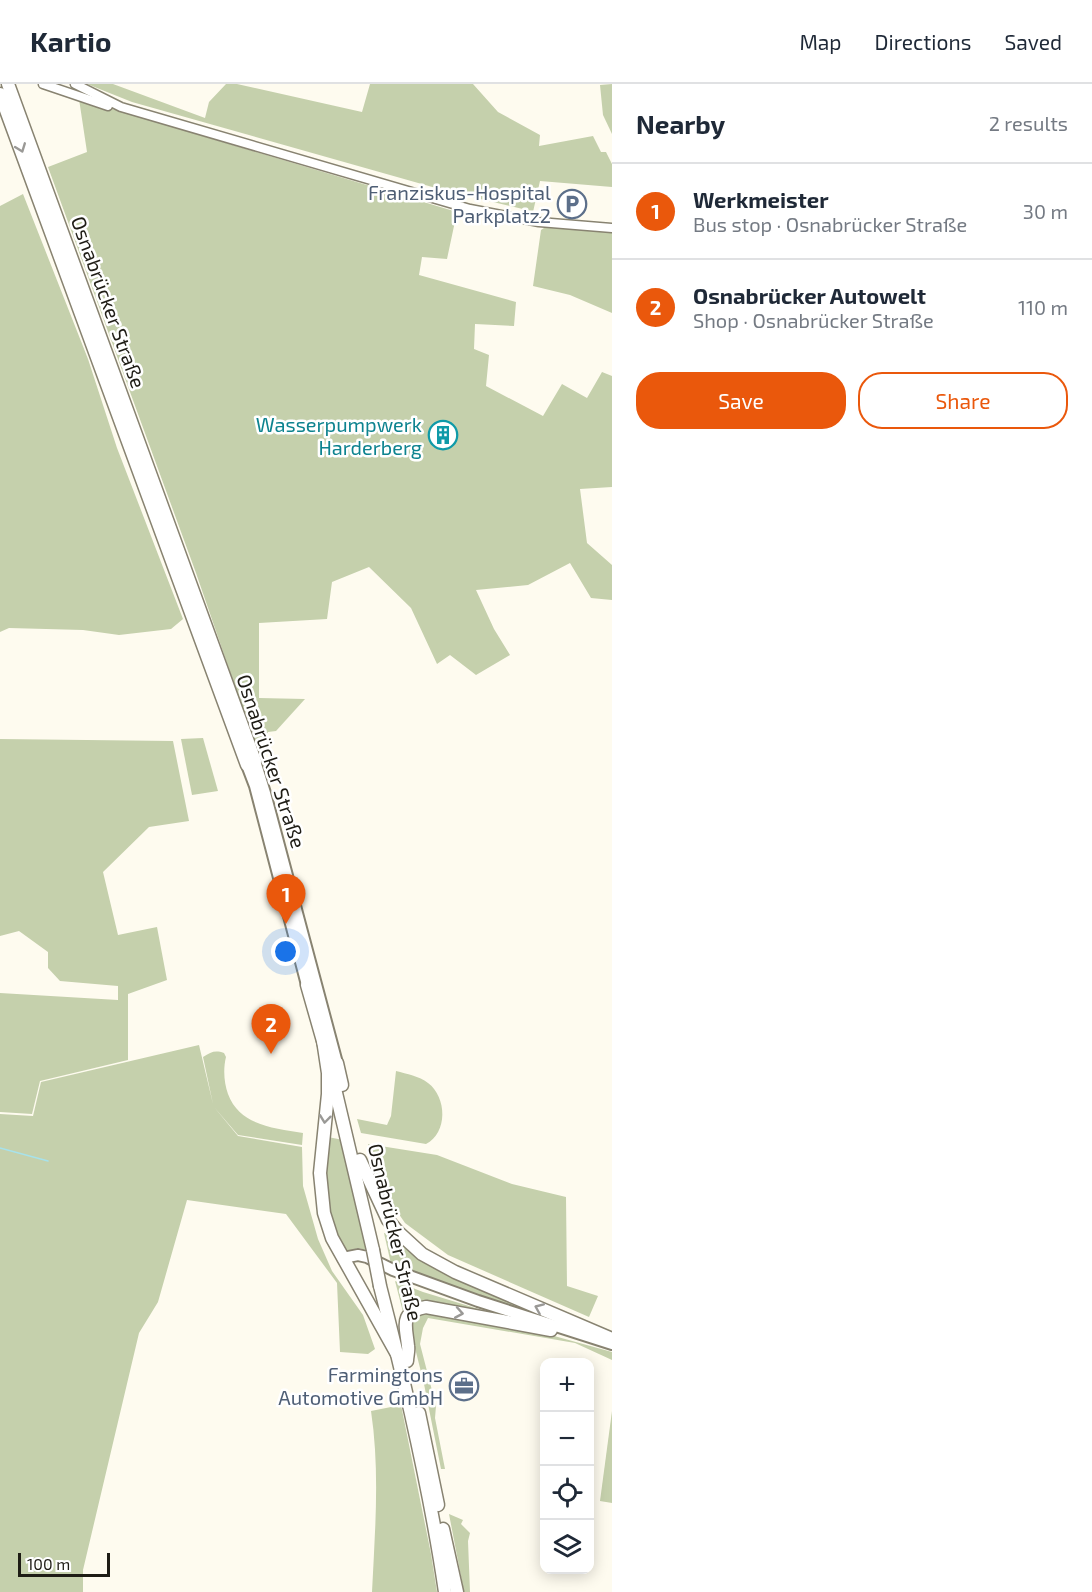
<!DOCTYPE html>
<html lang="en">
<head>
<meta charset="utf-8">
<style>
  :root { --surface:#fff; --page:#f6f6f7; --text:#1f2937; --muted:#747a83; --line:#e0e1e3; --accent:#ea580c }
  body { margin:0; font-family:"Exo 2",sans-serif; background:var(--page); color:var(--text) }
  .controls { position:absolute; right:18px; bottom:18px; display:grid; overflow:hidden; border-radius:12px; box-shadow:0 3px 15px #0003 }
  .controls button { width:54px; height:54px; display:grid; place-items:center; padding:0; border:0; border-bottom:2px solid var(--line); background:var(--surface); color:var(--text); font:30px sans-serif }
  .scale { position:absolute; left:18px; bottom:15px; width:92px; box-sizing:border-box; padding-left:6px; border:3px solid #1e1c15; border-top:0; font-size:16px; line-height:21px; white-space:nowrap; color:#1e1c15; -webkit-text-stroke:4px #fff; paint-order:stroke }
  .you { position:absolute; left:286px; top:868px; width:21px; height:21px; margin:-15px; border:4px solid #fff; border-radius:50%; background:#1a73e8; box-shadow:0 0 0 9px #1a73e833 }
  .badge { display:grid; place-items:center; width:39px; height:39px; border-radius:50%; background:var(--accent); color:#fff; font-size:20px; font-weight:700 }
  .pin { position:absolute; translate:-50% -50px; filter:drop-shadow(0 2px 3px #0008) }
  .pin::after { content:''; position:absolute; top:32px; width:21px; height:18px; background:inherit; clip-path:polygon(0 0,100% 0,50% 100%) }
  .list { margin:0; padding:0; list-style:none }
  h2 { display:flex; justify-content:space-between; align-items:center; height:78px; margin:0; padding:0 24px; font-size:26px }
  h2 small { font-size:20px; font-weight:400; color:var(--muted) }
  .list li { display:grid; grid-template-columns:39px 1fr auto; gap:18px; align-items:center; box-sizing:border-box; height:96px; padding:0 24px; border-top:2px solid var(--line) }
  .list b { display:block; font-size:22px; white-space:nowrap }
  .list p { margin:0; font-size:20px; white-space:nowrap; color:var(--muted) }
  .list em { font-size:20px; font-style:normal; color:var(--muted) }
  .actions { display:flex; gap:12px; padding:18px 24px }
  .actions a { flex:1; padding:14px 0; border:2px solid var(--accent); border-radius:24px; text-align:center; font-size:21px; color:var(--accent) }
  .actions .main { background:var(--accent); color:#fff }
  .icon { flex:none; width:33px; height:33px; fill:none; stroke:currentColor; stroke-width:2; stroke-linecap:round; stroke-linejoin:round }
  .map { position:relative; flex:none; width:612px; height:1508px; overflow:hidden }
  header { display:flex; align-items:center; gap:36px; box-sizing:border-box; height:84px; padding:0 30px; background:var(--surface); border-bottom:2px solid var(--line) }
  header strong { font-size:28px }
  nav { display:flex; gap:33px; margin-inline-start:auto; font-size:21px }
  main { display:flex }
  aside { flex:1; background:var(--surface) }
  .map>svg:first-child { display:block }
  .green { fill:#c5d0ac }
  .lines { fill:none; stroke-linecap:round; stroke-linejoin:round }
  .stream { stroke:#a7e2eb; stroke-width:1.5 }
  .minor-casing { stroke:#888371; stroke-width:11 }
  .major-casing { stroke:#888371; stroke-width:14 }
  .highway-casing { stroke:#888371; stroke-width:15 }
  .minor { stroke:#fff; stroke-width:8 }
  .major { stroke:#fff; stroke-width:10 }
  .highway { stroke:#fff; stroke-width:12 }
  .highway-bridge-casing { stroke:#888371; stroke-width:15; stroke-linecap:butt }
  .highway-bridge { stroke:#fff; stroke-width:12 }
  .oneway { stroke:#9a9996 }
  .labels { text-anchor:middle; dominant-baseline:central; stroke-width:5; stroke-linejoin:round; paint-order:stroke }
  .service-label { font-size:20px; fill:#4e5e75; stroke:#fff; text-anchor:end }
  .street-label { font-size:20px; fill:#1e1c15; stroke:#fff }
  .culture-label { font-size:20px; fill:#0d838f; stroke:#fff; text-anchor:end }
</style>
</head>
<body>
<header>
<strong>Kartio</strong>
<nav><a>Map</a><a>Directions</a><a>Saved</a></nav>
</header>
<main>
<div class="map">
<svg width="612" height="1508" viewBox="0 0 612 1508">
  <rect width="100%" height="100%" fill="#fefbef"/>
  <g class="green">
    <polygon points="87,0 113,0 205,34 209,18 226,0 237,0 362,28 370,0 473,0 498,28 540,51 539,62 593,52 601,68 606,68 612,80 612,103 540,97 533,128 527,126 450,108 132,18"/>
    <polygon points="612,0 612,50 603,31 600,1"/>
    <polygon points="79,15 457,128 447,175 422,173 419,191 516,218 514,242 475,240 474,265 489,271 486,302 543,332 562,300 587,314 602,288 612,292 612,403 580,405 587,459 612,481 612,516 591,514 570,479 528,501 476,506 494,545 510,571 476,591 450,571 437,580 411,524 369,483 332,498 327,535 259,539 259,614 305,615 276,647 268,648 265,654 264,669 261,671 258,669 196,489 48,83 87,68"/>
    <polygon points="23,110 88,275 117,364 183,535 171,545 119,551 83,546 9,544 0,548 0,122"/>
    <polygon points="547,142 612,148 612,229 570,211 533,202 541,146"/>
    <polygon points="203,654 218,707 192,711 181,655"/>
    <polygon points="0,655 173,657 189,737 149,743 103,788 118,851 157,843 167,896 128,910 128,976 40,997 32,1030 0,1028 0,909 118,916 118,902 60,897 48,884 48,868 19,847 0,852"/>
    <path d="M199,961L213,1020L203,973C211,968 215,966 224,969L226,973C223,985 224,999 228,1010C240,1042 274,1044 303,1049L302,1061L238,1051L214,1023L238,1052L302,1063L303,1102L318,1155L332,1187L363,1231L375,1265L368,1270L340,1268L337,1199L286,1130L187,1116L158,1218L139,1249L83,1486V1508H0V1030L33,1032L41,998Z"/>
    <path d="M396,987C407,990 419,992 428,999C447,1013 448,1049 426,1060L361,1049L357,1035L387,1041L391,1032Z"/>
    <path d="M328,1053L343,1056L367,1166L358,1164L345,1169C326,1130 324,1095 328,1053Z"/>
    <polygon points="368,1060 437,1071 512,1100 566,1113 567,1202 598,1212 589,1233 448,1171 405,1139 379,1101"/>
    <polygon points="384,1149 394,1151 548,1231 546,1235 411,1189 391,1180"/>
    <polygon points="395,1197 423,1208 512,1235 430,1221 404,1232"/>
    <polygon points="421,1230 435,1230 547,1250 612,1268 612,1276 575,1259 428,1234 423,1244 420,1260 436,1322 435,1334 445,1385 441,1385 424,1300 411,1248 412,1235"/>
    <path d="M401,1321L431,1470L437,1508H372C375,1447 380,1387 371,1327Z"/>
    <polygon points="612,1327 612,1419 600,1417"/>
    <polygon points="449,1430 463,1436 461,1440 470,1449 468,1457 470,1508 464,1508"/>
  </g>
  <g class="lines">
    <polyline class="stream" points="0,1064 48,1077"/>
    <g class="minor-casing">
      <g id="minor">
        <polyline points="43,0 108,22"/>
        <polyline points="75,0 121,23 470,125 539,138 612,144"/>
      </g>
    </g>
    <g class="major-casing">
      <g id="major">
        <polyline points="255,677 265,709 337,979"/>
        <polyline points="247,681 255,702 307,901"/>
        <polyline points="343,1174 358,1171 367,1173 393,1186 478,1217 612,1260"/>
      </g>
    </g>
    <g class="highway-casing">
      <g id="highway">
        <polyline points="8,0 255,677"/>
        <polyline points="0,10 247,681"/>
        <polyline points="307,901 325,964"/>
        <polyline points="323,956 328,989 328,1010 320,1089 324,1129 332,1154 397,1270"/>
        <polyline points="337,979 342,1001"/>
        <polyline points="332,992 373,1166"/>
        <polyline points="360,1076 388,1136 398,1148 422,1170 455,1188 612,1255"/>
        <path d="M380,1202C406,1303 430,1405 445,1508"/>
        <path d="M407,1277C407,1272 409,1267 408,1262C406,1241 399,1228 426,1223L551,1246"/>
        <polyline points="419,1329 438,1421"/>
        <polyline points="443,1445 457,1508"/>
      </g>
    </g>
    <use href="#minor" class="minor"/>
    <use href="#major" class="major"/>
    <use href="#highway" class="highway"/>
    <g class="highway-bridge-casing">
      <polyline id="highway-bridge" points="373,1166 380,1202"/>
    </g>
    <use href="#highway-bridge" class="highway-bridge"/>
  </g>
  <defs><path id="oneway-chevron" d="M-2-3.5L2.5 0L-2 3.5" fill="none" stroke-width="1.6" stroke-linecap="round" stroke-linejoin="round" transform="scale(1.5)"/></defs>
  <g class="oneway">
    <use href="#oneway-chevron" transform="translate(21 64) rotate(69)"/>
    <use href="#oneway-chevron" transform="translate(325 1035) rotate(97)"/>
    <use href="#oneway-chevron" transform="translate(539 1224) rotate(-157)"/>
    <use href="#oneway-chevron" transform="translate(459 1229) rotate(10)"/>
  </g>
  <defs>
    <g id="parking-ring" transform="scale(1.5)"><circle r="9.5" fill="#fff" stroke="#5c6f8a" stroke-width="1.5"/><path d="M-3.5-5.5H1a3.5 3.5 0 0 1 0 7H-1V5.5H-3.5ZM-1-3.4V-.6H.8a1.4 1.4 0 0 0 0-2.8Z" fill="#5c6f8a"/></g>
    <g id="building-ring" transform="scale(1.5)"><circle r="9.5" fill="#fff" stroke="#0f9aa8" stroke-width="1.5"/><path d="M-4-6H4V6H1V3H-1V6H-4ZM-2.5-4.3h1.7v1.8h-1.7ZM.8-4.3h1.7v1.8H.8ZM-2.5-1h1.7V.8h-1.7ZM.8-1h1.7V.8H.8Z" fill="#0f9aa8"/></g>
    <g id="office-ring" transform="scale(1.5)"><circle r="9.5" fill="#fff" stroke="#5c6f8a" stroke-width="1.5"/><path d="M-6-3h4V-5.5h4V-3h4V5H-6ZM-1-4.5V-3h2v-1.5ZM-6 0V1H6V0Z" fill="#5c6f8a"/></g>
  </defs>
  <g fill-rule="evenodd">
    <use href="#parking-ring" x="572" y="120"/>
    <use href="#building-ring" x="443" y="351"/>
    <use href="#office-ring" x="464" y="1302"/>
  </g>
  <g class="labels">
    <g class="service-label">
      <text x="551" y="108">Franziskus-Hospital<tspan x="551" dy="23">Parkplatz2</tspan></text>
      <text x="443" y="1290">Farmingtons<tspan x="443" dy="23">Automotive GmbH</tspan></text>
    </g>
    <g class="street-label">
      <text transform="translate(109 218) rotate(70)">Osnabrücker Straße</text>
      <text transform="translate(272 677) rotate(72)">Osnabrücker Straße</text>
      <text transform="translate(396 1148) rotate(77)">Osnabrücker Straße</text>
    </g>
    <g class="culture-label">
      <text x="422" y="340">Wasserpumpwerk<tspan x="422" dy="23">Harderberg</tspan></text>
    </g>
  </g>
</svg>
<div class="controls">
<button>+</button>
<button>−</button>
<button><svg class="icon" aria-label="locate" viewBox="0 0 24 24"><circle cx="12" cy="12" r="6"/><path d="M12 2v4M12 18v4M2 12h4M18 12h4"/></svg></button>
<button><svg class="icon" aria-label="layers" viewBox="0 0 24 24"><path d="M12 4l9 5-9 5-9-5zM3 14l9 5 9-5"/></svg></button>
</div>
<div class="scale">100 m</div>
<div class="you"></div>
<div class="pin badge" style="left:286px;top:840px">1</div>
<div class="pin badge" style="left:271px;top:970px">2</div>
</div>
<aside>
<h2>Nearby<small>2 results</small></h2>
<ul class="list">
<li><span class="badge">1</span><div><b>Werkmeister</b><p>Bus stop · Osnabrücker Straße</p></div><em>30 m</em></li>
<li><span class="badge">2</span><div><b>Osnabrücker Autowelt</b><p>Shop · Osnabrücker Straße</p></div><em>110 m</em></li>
</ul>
<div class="actions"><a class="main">Save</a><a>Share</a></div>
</aside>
</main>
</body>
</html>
